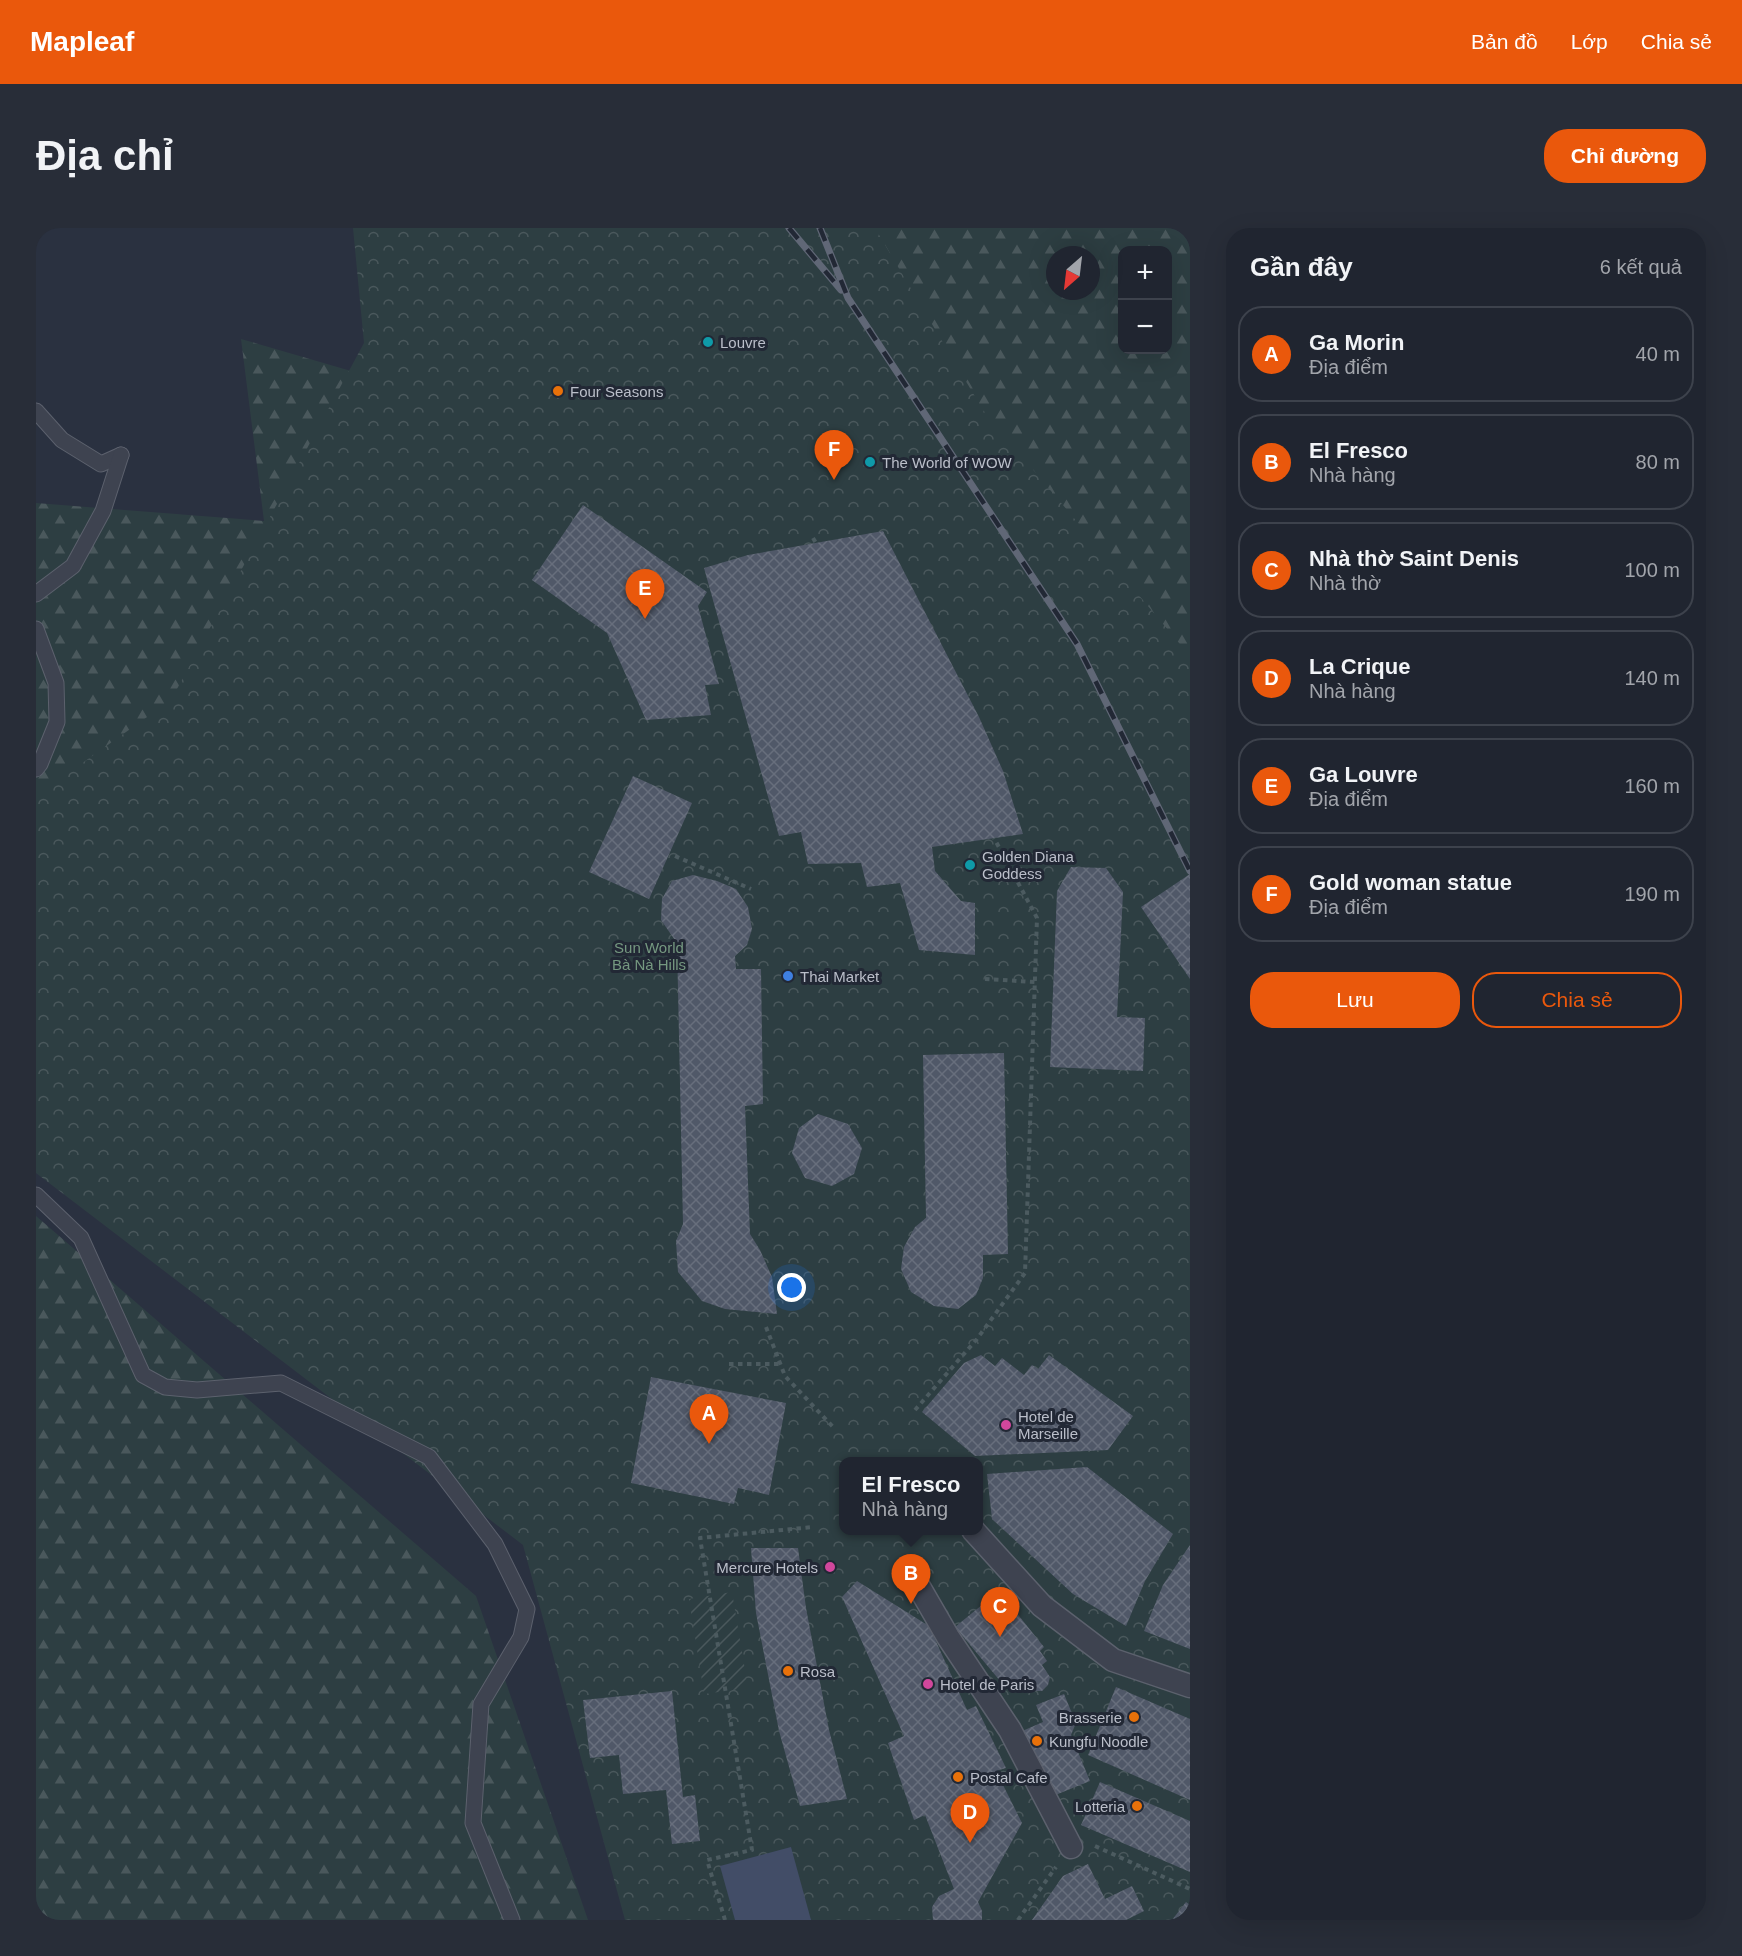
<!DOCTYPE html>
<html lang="vi">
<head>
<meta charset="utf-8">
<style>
  :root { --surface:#202530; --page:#282d38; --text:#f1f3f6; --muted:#a2a5ab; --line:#3d424c; --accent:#ea580c }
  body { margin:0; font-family:Arial,sans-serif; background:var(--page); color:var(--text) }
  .controls { position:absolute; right:18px; top:18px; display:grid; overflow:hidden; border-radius:12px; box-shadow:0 6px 24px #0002 }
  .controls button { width:54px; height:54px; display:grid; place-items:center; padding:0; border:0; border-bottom:2px solid var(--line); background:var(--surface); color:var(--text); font:30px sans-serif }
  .compass { position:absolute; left:1010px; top:18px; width:54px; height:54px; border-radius:50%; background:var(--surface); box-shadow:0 6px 24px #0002; rotate:208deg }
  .you { position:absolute; left:756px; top:1060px; width:21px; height:21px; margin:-15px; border:4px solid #fff; border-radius:50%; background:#1a73e8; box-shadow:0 0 0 9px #1a73e833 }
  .badge { display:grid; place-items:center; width:39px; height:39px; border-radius:50%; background:var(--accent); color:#fff; font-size:20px; font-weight:700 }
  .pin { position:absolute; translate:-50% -50px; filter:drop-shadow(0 2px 3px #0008) }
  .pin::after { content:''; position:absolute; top:32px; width:21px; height:18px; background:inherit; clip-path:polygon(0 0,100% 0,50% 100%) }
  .popup { position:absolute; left:803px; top:1229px; width:144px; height:78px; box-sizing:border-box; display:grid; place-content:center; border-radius:12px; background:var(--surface); filter:drop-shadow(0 2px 4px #0005); font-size:20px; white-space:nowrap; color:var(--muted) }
  .popup b { font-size:22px; color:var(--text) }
  .popup::after { content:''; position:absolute; left:50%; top:100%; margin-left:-12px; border:12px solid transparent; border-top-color:var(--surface) }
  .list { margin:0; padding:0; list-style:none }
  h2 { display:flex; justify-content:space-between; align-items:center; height:78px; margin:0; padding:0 24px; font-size:26px }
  h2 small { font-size:20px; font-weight:400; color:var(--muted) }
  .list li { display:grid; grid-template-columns:39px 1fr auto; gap:18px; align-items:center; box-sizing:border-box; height:96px; margin:0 12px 12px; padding:0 12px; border:2px solid var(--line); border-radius:24px }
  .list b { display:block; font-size:22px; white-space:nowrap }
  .list p { margin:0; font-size:20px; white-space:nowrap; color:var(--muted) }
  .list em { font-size:20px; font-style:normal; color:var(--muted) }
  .actions { display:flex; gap:12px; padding:18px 24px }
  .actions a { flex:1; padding:14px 0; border:2px solid var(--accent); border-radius:24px; text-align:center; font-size:21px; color:var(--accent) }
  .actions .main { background:var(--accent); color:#fff }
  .map { position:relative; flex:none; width:1154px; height:1692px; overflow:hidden; border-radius:24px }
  header { display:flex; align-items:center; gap:36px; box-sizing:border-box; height:84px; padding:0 30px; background:var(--accent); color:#fff }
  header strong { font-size:28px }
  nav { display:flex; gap:33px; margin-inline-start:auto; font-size:21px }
  .intro { display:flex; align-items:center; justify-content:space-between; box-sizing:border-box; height:144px; padding:0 36px }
  h1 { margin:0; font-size:42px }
  .button { padding:15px 27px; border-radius:24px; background:var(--accent); color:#fff; font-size:21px; font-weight:700 }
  main { display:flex; gap:36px; padding:0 36px }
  aside { flex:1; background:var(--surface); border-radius:24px; box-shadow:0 6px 24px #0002 }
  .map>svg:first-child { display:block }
  .forest { fill:url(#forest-firs); fill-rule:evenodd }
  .park { fill:url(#park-crowns); fill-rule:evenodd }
  .garden { fill:url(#garden-furrows) }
  .water { fill:#424d67 }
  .building { fill:url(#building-cross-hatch) }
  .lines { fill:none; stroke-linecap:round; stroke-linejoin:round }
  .service-casing { stroke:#5c616d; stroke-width:17 }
  .pedestrian-casing { stroke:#5c616d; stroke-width:25 }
  .path { stroke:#4c5b60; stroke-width:4; stroke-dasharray:4.5 4.5; stroke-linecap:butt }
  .service { stroke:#3e4350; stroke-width:15 }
  .pedestrian { stroke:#3e4350; stroke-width:22 }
  .rail-casing { stroke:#606776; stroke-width:7 }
  .rail { stroke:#222835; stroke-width:4.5; stroke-dasharray:14; stroke-linecap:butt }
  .culture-dot { fill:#0f9aa8; stroke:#222835; stroke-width:2 }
  .food-dot { fill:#e8710a; stroke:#222835; stroke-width:2 }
  .shop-dot { fill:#3f7fe0; stroke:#222835; stroke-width:2 }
  .hotel-dot { fill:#d1479c; stroke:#222835; stroke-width:2 }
  .labels { text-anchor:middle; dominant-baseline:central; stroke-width:6; stroke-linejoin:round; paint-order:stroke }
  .poi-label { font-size:15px; fill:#bbbfca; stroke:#222835; text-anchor:start }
  .park-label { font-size:15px; fill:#759880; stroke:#222835 }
</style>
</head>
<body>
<header>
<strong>Mapleaf</strong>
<nav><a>Bản đồ</a><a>Lớp</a><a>Chia sẻ</a></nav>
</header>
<div class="intro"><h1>Địa chỉ</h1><a class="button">Chỉ đường</a></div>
<main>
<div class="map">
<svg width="1154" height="1692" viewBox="0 0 1154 1692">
  <defs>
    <pattern id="forest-firs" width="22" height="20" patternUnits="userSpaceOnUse" patternTransform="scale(1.5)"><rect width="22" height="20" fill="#2d3e42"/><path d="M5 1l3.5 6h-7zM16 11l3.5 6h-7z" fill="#4a585c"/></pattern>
    <pattern id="park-crowns" width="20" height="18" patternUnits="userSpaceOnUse" patternTransform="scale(1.5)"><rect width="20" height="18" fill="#2d3e42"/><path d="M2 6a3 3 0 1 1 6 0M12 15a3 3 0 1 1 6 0" fill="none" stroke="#4a585c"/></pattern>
    <pattern id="garden-furrows" width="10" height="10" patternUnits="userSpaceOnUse" patternTransform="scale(1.5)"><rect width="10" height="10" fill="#2d3e42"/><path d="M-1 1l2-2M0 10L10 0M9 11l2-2" fill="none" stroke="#4a585c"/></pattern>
    <pattern id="building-cross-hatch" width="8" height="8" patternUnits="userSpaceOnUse" patternTransform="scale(1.5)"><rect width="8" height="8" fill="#505868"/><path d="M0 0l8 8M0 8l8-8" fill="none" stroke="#676e7c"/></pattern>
  </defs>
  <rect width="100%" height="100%" fill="#2a3140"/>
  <g class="forest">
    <path d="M735,0H1154V591ZM1086,22H1132V122H1086ZM1019,27H1055V63H1019Z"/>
    <polygon points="205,111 370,159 473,294 0,572 0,275 228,293"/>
    <polygon points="0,988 440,1368 552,1692 0,1692"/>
  </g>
  <path class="park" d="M317,0H839L947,182L1154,428V1692H589L487,1317L0,945V568L135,472L328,115ZM808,1234H942V1302H808Z"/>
  <polygon class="garden" points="696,1364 712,1460 668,1466 653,1371"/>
  <polygon class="water" points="755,1619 775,1692 699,1692 684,1638"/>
  <g class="building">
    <polygon points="547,277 671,364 662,378 683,456 669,457 675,487 610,492 571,405 496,352"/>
    <polygon points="847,303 943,489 967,543 987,606 896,619 899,643 925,673 939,675 939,727 883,722 864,655 831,659 825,635 772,636 765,604 743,608 668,340 712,327"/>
    <polygon points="597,548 656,575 613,671 553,644"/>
    <polygon points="1035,639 1070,640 1087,664 1081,789 1109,790 1107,843 1014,839 1021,663"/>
    <polygon points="1154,646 1154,751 1105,679"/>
    <polygon points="657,647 681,653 700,661 712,679 716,701 711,717 699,728 700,741 725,741 727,876 709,878 714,1006 724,1022 736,1049 741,1086 689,1081 666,1073 642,1044 640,1013 647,996 641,715 625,692 626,671 636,653"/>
    <polygon points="968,825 972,1026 947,1027 947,1050 940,1067 922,1081 898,1078 875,1064 865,1041 868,1019 879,999 890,990 887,827"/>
    <polygon points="782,886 812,896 826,920 818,946 796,958 769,950 756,925 763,900"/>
    <polygon points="945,1127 959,1138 966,1130 988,1147 996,1137 1002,1141 1013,1127 1097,1188 1072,1222 939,1228 886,1184 928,1135"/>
    <polygon points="615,1149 750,1175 733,1267 702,1260 698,1276 595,1255"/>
    <polygon points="1051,1239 1137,1306 1109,1353 1090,1398 1037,1366 956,1291 951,1246"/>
    <polygon points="1154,1317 1154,1421 1108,1403 1127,1357"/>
    <polygon points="715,1320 762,1320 770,1380 793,1502 811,1571 764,1578 743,1503 720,1385"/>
    <polygon points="821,1353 893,1398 931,1482 940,1478 970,1540 960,1543 986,1595 942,1674 946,1683 946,1692 897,1692 896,1679 903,1668 918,1661 889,1587 878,1592 852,1515 868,1508 806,1369"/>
    <polygon points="963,1363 1008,1419 1004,1423 1011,1433 1006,1437 1014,1449 1012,1457 1006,1463 997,1463 987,1456 981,1461 972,1449 965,1454 919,1399"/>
    <polygon points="1080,1459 1154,1491 1154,1572 1052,1527"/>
    <polygon points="636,1463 647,1569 659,1567 664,1613 636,1616 630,1562 587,1566 583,1527 554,1530 547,1472"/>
    <polygon points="1028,1466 1040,1495 1035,1507 1054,1553 1012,1570 984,1504 1007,1494 1000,1477"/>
    <polygon points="1064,1554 1154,1593 1154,1644 1045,1597"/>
    <polygon points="1052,1636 1069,1671 1096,1658 1108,1683 1090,1692 996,1692 1027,1648"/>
    <polygon points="1150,1674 1154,1677 1154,1692 1136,1692"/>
  </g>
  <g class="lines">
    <g class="service-casing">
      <g id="service">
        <polyline points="0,183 26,212 65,236 85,227"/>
        <polyline points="0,366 37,338 67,283 85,227"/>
        <polyline points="0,401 20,455 21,494 4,536 0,541"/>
        <polyline points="0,967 45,1010 107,1147 129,1159 161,1162 245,1155 393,1229 459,1316 491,1381 485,1409 445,1476 437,1595 476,1692"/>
      </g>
    </g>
    <g class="pedestrian-casing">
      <g id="pedestrian">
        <polyline points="937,1302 1006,1378 1077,1432 1154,1458"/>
        <polyline points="879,1352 912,1409 974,1502 1035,1619"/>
      </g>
    </g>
    <g class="path">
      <polyline points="777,310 780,315"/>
      <polyline points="639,628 715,661"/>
      <polyline points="949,751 999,754"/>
      <polyline points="730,1099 749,1148 797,1199"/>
      <polyline points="693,1136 745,1136"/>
      <polyline points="879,1182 941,1111 989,1045 1001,690 958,610"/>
      <polyline points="1059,1618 1154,1661"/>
      <polyline points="689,1692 671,1632 716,1622 664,1310 777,1299"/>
      <polyline points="982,1692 1020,1639"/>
    </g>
    <use href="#service" class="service"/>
    <use href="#pedestrian" class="pedestrian"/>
    <g class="rail-casing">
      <g id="rail">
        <polyline points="753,0 805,62"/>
        <polyline points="784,0 812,70 1041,416 1154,643"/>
      </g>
    </g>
    <use href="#rail" class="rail"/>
  </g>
  <g class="culture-dot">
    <circle cx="672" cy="114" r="6"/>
    <circle cx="834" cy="234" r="6"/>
    <circle cx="934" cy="637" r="6"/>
  </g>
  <g class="food-dot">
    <circle cx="522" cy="163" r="6"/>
    <circle cx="752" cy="1443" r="6"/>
    <circle cx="1098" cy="1489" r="6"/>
    <circle cx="1001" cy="1513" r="6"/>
    <circle cx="922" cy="1549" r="6"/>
    <circle cx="1101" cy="1578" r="6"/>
  </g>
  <circle class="shop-dot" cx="752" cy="748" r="6"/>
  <g class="hotel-dot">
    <circle cx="970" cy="1197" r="6"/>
    <circle cx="794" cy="1339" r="6"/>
    <circle cx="892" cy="1456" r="6"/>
  </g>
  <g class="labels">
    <g class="poi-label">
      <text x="684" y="114">Louvre</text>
      <text x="534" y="163">Four Seasons</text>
      <text x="846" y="234">The World of WOW</text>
      <text x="946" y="628">Golden Diana<tspan x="946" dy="17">Goddess</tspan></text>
      <text x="764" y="748">Thai Market</text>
      <text x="982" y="1188">Hotel de<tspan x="982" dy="17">Marseille</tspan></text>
      <text x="782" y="1339" text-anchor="end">Mercure Hotels</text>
      <text x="764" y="1443">Rosa</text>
      <text x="904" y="1456">Hotel de Paris</text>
      <text x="1086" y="1489" text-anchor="end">Brasserie</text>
      <text x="1013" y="1513">Kungfu Noodle</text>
      <text x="934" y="1549">Postal Cafe</text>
      <text x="1089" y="1578" text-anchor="end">Lotteria</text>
    </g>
    <g class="park-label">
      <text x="613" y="719">Sun World<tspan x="613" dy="17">Bà Nà Hills</tspan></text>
    </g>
  </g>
</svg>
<div class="controls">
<button>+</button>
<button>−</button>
</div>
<svg class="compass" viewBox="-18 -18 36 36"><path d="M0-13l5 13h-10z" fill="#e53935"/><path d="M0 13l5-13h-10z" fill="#a2a5ab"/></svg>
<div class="you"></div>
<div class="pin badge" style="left:673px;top:1216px">A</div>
<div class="pin badge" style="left:875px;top:1376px">B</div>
<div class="popup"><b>El Fresco</b>Nhà hàng</div>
<div class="pin badge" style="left:964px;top:1409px">C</div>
<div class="pin badge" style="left:934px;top:1615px">D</div>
<div class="pin badge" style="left:609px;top:391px">E</div>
<div class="pin badge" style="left:798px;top:252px">F</div>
</div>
<aside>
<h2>Gần đây<small>6 kết quả</small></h2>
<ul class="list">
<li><span class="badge">A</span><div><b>Ga Morin</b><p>Địa điểm</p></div><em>40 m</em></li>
<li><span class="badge">B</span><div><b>El Fresco</b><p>Nhà hàng</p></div><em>80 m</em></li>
<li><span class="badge">C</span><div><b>Nhà thờ Saint Denis</b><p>Nhà thờ</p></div><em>100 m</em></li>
<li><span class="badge">D</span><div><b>La Crique</b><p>Nhà hàng</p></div><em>140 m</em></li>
<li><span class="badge">E</span><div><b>Ga Louvre</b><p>Địa điểm</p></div><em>160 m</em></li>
<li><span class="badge">F</span><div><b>Gold woman statue</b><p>Địa điểm</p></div><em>190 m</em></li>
</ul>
<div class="actions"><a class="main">Lưu</a><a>Chia sẻ</a></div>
</aside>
</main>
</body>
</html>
